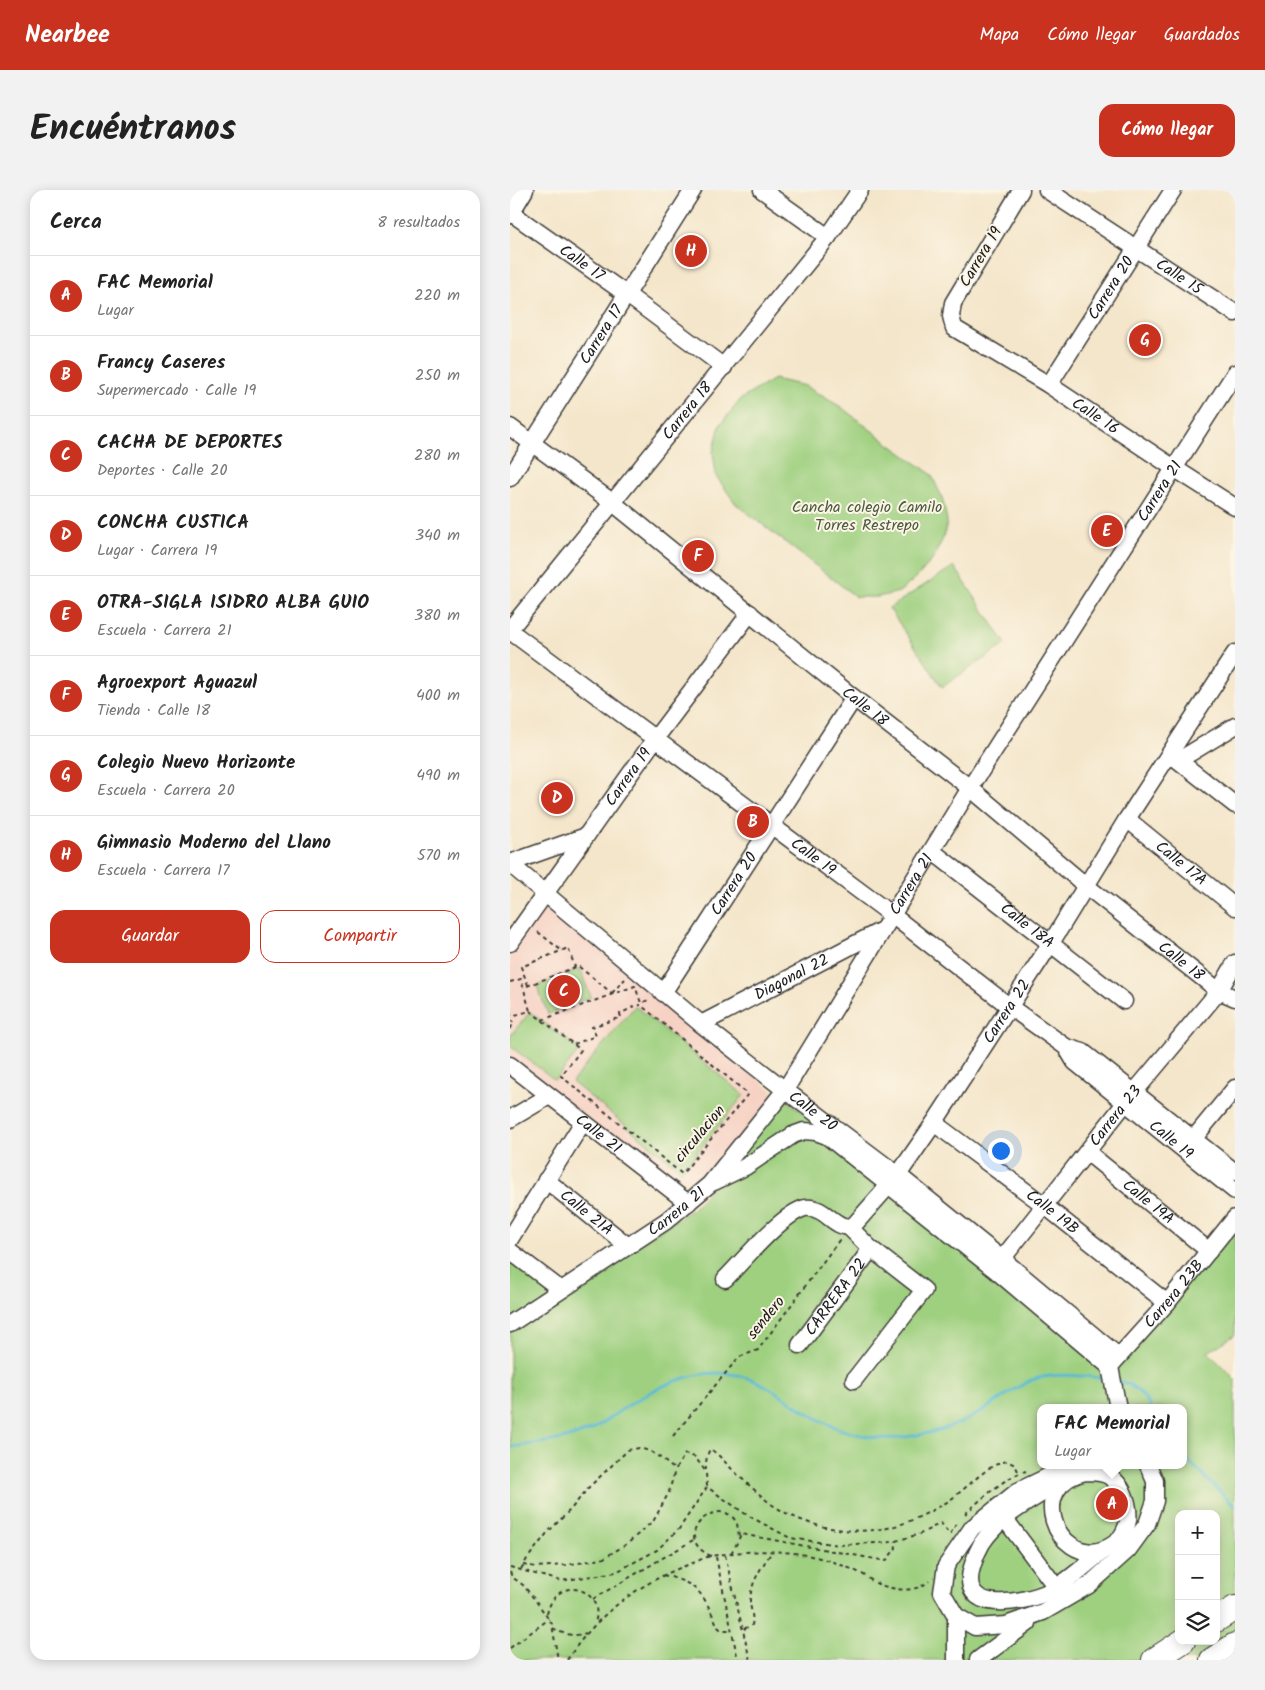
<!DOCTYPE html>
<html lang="es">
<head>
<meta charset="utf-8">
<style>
  :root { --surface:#fff; --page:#f2f2f2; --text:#222; --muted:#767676; --line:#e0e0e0; --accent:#c8321e }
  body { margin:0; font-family:Kalam,sans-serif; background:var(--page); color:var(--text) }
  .controls { position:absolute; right:15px; bottom:15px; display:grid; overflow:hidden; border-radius:10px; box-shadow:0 2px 12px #0003 }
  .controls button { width:45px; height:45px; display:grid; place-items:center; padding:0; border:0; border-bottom:1px solid var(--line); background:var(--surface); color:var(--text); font:25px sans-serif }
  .you { position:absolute; left:490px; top:960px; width:18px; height:18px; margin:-12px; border:4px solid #fff; border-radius:50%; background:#1a73e8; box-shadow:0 0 0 8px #1a73e833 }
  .badge { display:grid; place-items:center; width:32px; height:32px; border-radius:50%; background:var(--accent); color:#fff; font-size:16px; font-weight:700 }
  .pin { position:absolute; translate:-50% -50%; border:2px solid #fff; box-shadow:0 1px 5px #0006 }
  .popup { position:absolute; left:527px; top:1214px; width:150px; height:65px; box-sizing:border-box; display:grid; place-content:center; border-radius:10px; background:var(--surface); filter:drop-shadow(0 1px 4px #0005); font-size:16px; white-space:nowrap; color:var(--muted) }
  .popup b { font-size:19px; color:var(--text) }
  .popup::after { content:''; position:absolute; left:50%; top:100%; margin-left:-10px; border:10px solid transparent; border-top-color:var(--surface) }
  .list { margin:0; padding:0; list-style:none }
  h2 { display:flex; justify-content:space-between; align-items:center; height:65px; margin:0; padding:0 20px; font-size:21px }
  h2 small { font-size:16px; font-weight:400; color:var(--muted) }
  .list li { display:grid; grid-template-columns:32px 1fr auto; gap:15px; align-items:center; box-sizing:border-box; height:80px; padding:0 20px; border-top:1px solid var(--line) }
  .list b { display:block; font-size:19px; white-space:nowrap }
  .list p { margin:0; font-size:16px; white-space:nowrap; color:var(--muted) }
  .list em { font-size:16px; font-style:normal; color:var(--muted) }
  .actions { display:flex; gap:10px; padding:15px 20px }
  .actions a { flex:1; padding:11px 0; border:1px solid var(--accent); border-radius:15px; text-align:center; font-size:18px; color:var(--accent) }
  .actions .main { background:var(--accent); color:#fff }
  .icon { flex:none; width:28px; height:28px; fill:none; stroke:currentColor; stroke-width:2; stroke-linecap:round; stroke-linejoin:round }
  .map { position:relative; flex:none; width:725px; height:1470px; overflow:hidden; border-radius:15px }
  header { display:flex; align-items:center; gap:30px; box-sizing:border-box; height:70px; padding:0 25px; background:var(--accent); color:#fff }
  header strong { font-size:24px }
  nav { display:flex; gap:28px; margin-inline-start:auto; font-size:18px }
  .intro { display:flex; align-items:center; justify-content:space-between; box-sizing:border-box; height:120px; padding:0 30px }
  h1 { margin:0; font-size:35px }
  .button { padding:12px 22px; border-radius:15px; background:var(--accent); color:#fff; font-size:18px; font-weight:700 }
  main { display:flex; gap:30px; padding:0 30px }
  aside { flex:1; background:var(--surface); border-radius:15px; box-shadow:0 2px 12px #0003 }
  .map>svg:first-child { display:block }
  .built { fill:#f6d2c4 }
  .green { fill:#9fd080; stroke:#5e764e; fill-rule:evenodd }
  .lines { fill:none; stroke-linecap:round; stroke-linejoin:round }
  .stream { stroke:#56b9d4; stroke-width:3 }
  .minor-casing { stroke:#3c3a36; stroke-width:19 }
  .highway-casing { stroke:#3c3a36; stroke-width:26 }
  .path { stroke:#3c3a36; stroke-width:2; stroke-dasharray:4 4; stroke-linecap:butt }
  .minor { stroke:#fff; stroke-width:16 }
  .highway { stroke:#fff; stroke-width:24 }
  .labels { text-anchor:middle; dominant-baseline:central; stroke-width:4; stroke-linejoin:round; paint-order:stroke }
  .street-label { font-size:16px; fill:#1c1c1c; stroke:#fcf5e5 }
  .park-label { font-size:16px; fill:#4a5b3f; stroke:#fcf5e5 }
</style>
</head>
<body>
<header>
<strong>Nearbee</strong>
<nav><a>Mapa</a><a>Cómo llegar</a><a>Guardados</a></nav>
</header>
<div class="intro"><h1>Encuéntranos</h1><a class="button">Cómo llegar</a></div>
<main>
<aside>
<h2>Cerca<small>8 resultados</small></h2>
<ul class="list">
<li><span class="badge">A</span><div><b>FAC Memorial</b><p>Lugar</p></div><em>220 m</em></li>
<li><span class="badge">B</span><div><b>Francy Caseres</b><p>Supermercado · Calle 19</p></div><em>250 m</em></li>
<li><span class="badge">C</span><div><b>CACHA DE DEPORTES</b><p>Deportes · Calle 20</p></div><em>280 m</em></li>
<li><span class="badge">D</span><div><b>CONCHA CUSTICA</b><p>Lugar · Carrera 19</p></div><em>340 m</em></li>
<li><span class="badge">E</span><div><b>OTRA-SIGLA ISIDRO ALBA GUIO</b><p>Escuela · Carrera 21</p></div><em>380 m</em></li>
<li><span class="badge">F</span><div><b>Agroexport Aguazul</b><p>Tienda · Calle 18</p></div><em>400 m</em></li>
<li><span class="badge">G</span><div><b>Colegio Nuevo Horizonte</b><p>Escuela · Carrera 20</p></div><em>490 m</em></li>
<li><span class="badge">H</span><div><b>Gimnasio Moderno del Llano</b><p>Escuela · Carrera 17</p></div><em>570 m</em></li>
</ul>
<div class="actions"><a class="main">Guardar</a><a>Compartir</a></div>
</aside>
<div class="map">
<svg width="725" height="1470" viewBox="0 0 725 1470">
  <rect width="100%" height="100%" fill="#fcf5e5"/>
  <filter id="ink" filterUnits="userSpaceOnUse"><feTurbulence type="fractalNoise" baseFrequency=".02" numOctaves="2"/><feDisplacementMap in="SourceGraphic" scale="10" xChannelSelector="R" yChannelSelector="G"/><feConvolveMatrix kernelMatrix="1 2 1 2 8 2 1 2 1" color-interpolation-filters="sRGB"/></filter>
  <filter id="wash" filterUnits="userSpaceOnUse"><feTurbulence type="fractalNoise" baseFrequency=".0096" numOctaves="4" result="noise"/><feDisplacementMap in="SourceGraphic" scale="20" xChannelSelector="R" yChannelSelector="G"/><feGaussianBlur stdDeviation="1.12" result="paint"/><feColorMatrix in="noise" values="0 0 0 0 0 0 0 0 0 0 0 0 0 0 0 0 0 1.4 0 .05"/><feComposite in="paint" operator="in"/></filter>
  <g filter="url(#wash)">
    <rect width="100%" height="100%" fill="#f4e6cb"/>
    <polygon class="built" points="36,715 188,838 267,905 180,1008 0,869 0,765"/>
    <g class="green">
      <polygon points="264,189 295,196 331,217 379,254 421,284 432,307 437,330 435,344 423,369 405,389 389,402 368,407 346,407 226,314 206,286 203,262 210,235 231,209"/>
      <polygon points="444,376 496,454 432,497 379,418"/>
      <polygon points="70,779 81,807 38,824 27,796"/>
      <polygon points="125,816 234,905 172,981 62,892"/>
      <polygon points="20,822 70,860 45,890 0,856 0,846"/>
      <path d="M277,910L608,1173L725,1037V1145L698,1162L725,1189V1470H0V1072L46,1106L183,1019ZM531,1218H673V1275H531ZM669,1324H706V1451H669Z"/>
    </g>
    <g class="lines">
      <g class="stream">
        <path d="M608,1191C623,1194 634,1205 641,1218"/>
        <path d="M0,1257C27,1253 55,1251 81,1240C94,1234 104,1224 116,1217C143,1199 174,1183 207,1183C251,1183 274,1210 308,1229C331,1242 362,1250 388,1248C415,1245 441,1239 464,1226C484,1215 501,1199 522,1190C541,1182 577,1186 597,1189"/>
        <polyline points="673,1266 725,1316"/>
      </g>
    </g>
  </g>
  <g filter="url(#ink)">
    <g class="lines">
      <g class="minor-casing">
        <g id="minor">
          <polyline points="252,0 318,47"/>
          <path id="s1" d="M511,0L443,113L441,126L444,138L539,195L664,278L725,317"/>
          <path id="s2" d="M537,0L725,123"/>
          <path id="s3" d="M0,22L116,104L214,177"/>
          <polyline points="0,25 15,0"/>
          <path id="s4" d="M539,195L663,0"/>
          <path id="s5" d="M0,237L102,312L344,508L460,598L575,695L709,801L725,808"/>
          <path id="s6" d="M0,288L183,0"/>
          <path id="s7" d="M0,439L318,47L350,0"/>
          <path id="s8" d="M0,441L382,725L500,817L556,857L573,862L725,982"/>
          <polyline points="660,564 725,615"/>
          <polyline points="669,570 725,536"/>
          <path id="s9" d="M617,629L725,717"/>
          <path id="s10" d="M422,661L614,811"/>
          <polyline points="0,673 76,646"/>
          <path id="s11" d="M0,674L191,834L275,900L388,985L492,1069L608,1166"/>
          <path id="s12" d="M0,753L145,549L240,423"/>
          <path id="s13" d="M153,803L344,508"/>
          <path id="s14" d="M191,834L372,740"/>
          <path id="s15" d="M556,857L565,872L725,1001"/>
          <path id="s16" d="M0,875L178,1013"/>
          <polyline points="0,929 39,906"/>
          <path id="s17" d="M424,933L534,1015L657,1113"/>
          <polyline points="684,948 725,898"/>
          <path id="s18" d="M577,962L699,1061"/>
          <path id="s19" d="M36,990L118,1056"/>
          <polyline points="204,992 235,977 283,945 294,941 306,942 317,946 484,1079 600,1177 608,1218"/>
          <polyline points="339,1037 360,1058 414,1100 344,1190"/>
          <polyline points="0,1049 73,932"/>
          <polyline points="0,1061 50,1099"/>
          <path id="s20" d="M485,1078L616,912L709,801L725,773"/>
          <path id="s21" d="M215,1089C232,1072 273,1023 295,1018C300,1017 306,1019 310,1021C321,1027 331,1041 344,1035L388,985L424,933L541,753L617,629L725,463"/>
          <path id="s22" d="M0,1134L156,1031L200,994L275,900L460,598L725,183"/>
          <path id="s23" d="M290,1155L361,1059"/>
          <path id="s24" d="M603,1173L657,1113L725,1028"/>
          <polyline points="562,1275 508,1301 462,1338 436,1376 432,1402 446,1426 465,1437 496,1435 533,1422 579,1395 618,1360 637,1334 645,1311 645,1291 638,1275"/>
          <path d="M576,1282C584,1282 592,1282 599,1286C617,1298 624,1326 613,1344C608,1353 601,1357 592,1360C546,1374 515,1294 576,1282Z"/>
          <path d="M556,1289C526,1308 492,1323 472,1353C468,1360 465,1367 463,1374C445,1426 513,1414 540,1401C561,1390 578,1372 597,1358"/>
          <polyline points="489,1321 552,1405"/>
          <polyline points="446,1426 446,1470"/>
          <polyline points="468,1470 518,1433"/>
        </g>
      </g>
      <g class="highway-casing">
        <g id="highway">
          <polyline points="706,1430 725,1418"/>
          <polyline points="644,1470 673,1451"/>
          <polyline points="702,1470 725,1455"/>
        </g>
      </g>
      <g class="path">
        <polyline points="28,742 52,761"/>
        <polyline points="0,792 11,789 20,821 1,826 0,821"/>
        <polyline points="18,795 11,777 58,758 65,777"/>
        <polyline points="17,796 68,776 103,804"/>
        <polyline points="102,803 115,789"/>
        <polyline points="20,821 71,860 51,886 172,984 238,904 132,816"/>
        <polyline points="0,830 4,833 0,839"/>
        <polyline points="32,830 125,796 131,813 141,809"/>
        <polyline points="64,854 86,846 82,837 111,827 110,824 125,816 131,815"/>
        <polyline points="163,1246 229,1167 248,1160 330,1049"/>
        <path d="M197,1296C196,1283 194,1270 200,1259C210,1265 216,1274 225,1282C235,1292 246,1301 256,1310C287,1335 333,1345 372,1339C389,1337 417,1324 432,1315C454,1303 474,1275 497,1271L505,1275L509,1283"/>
        <path d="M455,1324C470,1310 496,1286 516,1281"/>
        <polyline points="440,1344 447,1333"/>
        <polyline points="221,1363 226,1355 231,1344 376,1371 386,1358 385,1351"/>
        <polyline points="215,1365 240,1470"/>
        <path d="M201,1366C156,1345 213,1301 227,1334C228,1338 228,1342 229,1346"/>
        <polyline points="206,1367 228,1470"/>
        <polyline points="13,1375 27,1377 56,1375 92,1369 117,1354 144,1330 159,1302 165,1280"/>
        <polyline points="0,1377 51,1391 106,1382 147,1360 169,1339 197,1297 237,1325 280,1348 329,1355 382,1352 410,1344 431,1333 440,1345"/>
        <polyline points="11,1379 17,1369 38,1342 61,1319 79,1297 118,1260 129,1258 140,1261 152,1269 165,1280 175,1264 185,1267 196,1282"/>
        <polyline points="0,1382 2,1387 13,1395 26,1411 42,1434 48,1470"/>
        <path d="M153,1385C190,1394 193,1404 208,1437L211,1440H221"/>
        <polyline points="83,1409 185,1349"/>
        <path d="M37,1424C46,1382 96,1398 85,1433"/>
        <path d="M43,1438C54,1445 64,1447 76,1443"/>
        <path d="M234,1439L242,1435C244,1426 240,1419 240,1410C241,1392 252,1376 262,1362"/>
        <polyline points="0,1458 39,1429"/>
        <path d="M57,1470C87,1424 129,1393 180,1374C187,1372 194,1367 201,1366C231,1361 266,1359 296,1365C313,1368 334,1375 350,1383C355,1385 360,1390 366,1393C382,1400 405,1404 419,1391"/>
      </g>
      <use href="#minor" class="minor"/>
      <use href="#highway" class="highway"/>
    </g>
  </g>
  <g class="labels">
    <g class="street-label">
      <text transform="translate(471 67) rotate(-59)">Carrera 19</text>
      <text stroke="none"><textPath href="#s3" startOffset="88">Calle 17</textPath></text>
      <text stroke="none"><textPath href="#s2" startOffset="158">Calle 15</textPath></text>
      <text stroke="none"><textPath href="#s4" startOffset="115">Carrera 20</textPath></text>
      <text stroke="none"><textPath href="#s6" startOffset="170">Carrera 17</textPath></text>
      <text stroke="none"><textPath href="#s7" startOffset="281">Carrera 18</textPath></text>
      <text stroke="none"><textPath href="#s1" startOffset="324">Calle 16</textPath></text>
      <text stroke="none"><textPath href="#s22" startOffset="1071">Carrera 21</textPath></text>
      <text stroke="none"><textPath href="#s5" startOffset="452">Calle 18</textPath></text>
      <text stroke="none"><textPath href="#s12" startOffset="204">Carrera 19</textPath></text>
      <text stroke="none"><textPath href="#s8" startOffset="378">Calle 19</textPath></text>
      <text stroke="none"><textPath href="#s9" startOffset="70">Calle 17A</textPath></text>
      <text stroke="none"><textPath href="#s13" startOffset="130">Carrera 20</textPath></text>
      <text stroke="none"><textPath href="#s22" startOffset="606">Carrera 21</textPath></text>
      <text stroke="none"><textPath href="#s10" startOffset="121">Calle 18A</textPath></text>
      <text stroke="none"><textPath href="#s5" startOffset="858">Calle 18</textPath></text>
      <text stroke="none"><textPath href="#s14" startOffset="102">Diagonal 22</textPath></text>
      <text stroke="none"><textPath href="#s21" startOffset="425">Carrera 22</textPath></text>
      <text stroke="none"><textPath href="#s11" startOffset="391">Calle 20</textPath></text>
      <text stroke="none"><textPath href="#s20" startOffset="194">Carrera 23</textPath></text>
      <text transform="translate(190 944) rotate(-50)">circulacion</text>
      <text stroke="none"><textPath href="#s16" startOffset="112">Calle 21</textPath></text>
      <text stroke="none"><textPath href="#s15" startOffset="141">Calle 19</textPath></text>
      <text stroke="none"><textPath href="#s18" startOffset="79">Calle 19A</textPath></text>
      <text stroke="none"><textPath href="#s22" startOffset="201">Carrera 21</textPath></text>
      <text stroke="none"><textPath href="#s17" startOffset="148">Calle 19B</textPath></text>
      <text stroke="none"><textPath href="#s19" startOffset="52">Calle 21A</textPath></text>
      <text stroke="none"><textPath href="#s24" startOffset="92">Carrera 23B</textPath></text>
      <text stroke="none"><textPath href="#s23" startOffset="60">CARRERA 22</textPath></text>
      <text transform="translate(256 1128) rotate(-51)">sendero</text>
    </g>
    <g class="park-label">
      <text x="357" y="317">Cancha colegio Camilo<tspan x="357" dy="18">Torres Restrepo</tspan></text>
    </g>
  </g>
</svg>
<div class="controls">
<button>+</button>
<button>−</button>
<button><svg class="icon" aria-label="layers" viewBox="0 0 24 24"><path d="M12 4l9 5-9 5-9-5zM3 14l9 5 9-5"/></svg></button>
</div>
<div class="you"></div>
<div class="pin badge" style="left:602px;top:1314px">A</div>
<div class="popup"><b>FAC Memorial</b>Lugar</div>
<div class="pin badge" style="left:243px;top:632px">B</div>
<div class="pin badge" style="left:54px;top:801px">C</div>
<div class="pin badge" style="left:47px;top:608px">D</div>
<div class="pin badge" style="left:597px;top:341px">E</div>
<div class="pin badge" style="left:188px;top:366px">F</div>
<div class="pin badge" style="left:635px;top:150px">G</div>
<div class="pin badge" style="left:181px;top:61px">H</div>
</div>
</main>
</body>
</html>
